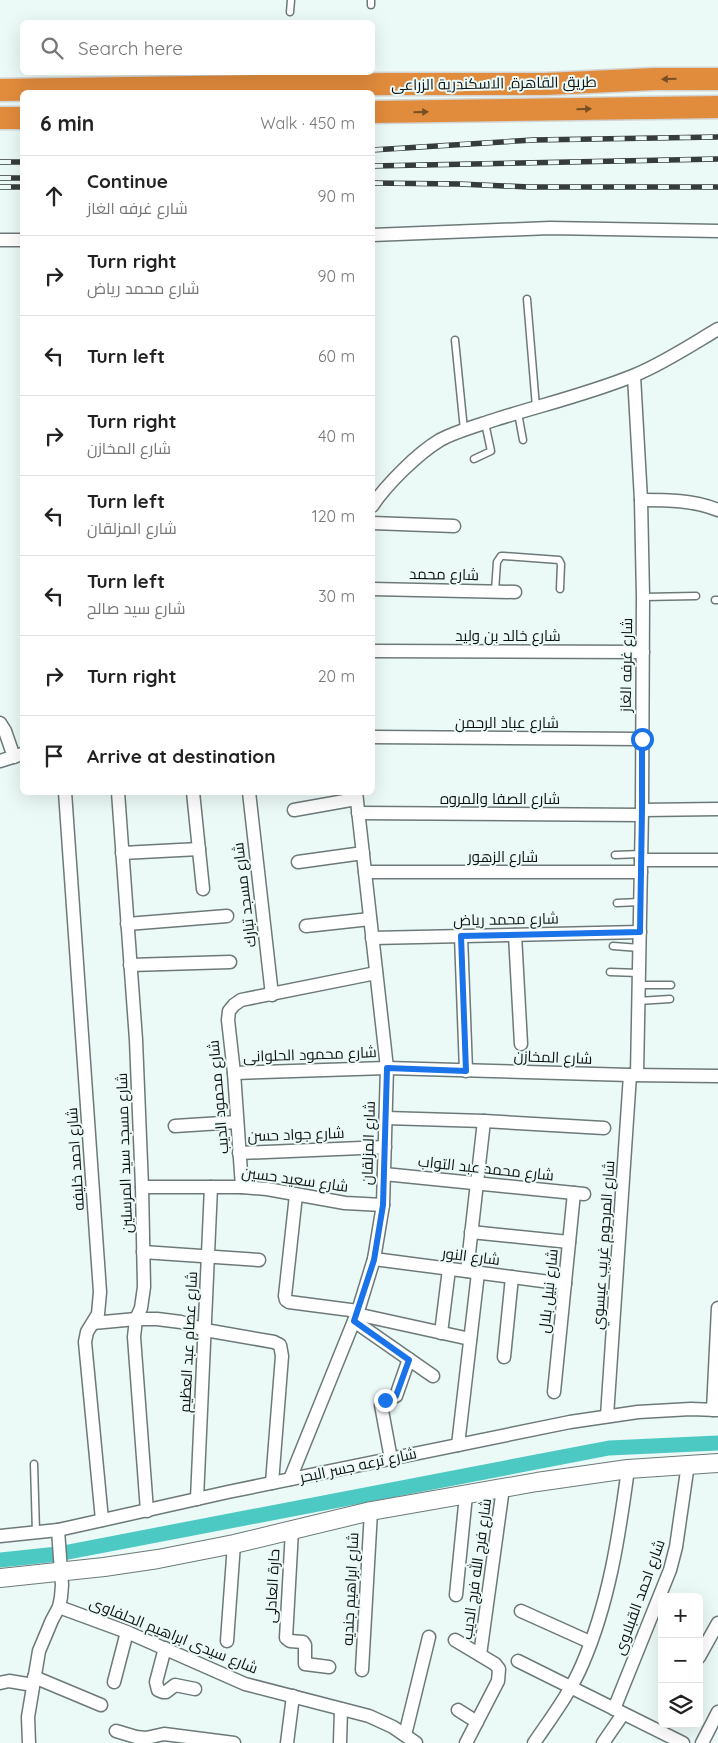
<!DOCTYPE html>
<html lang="en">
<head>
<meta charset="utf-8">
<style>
  :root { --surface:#fff; --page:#f2f2f2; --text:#222; --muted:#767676; --line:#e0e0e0 }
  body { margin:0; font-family:Quicksand,Cairo,sans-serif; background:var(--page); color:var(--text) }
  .controls { position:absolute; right:15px; bottom:15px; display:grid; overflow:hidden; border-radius:8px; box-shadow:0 5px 20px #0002 }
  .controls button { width:45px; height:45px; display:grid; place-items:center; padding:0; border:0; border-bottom:1px solid var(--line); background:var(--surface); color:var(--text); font:25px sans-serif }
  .stop { position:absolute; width:15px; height:15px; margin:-11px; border:4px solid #1a73e8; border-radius:50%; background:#fff }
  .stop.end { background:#1a73e8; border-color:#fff; box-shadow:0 1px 5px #0008 }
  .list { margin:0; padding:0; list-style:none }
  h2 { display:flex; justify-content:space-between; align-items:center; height:65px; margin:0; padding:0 20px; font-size:21px }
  h2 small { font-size:16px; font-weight:400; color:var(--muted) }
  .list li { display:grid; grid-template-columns:32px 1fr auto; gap:15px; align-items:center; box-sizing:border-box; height:80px; padding:0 20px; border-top:1px solid var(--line) }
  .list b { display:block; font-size:19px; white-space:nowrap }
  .list p { margin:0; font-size:16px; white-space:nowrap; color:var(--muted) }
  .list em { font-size:16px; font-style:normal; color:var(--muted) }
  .icon { flex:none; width:28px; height:28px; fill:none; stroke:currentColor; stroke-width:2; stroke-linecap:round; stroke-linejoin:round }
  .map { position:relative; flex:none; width:718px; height:1743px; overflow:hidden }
  .search { position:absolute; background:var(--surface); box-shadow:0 5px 20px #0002; left:20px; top:20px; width:355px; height:55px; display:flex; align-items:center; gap:12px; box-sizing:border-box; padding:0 18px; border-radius:8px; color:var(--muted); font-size:19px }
  .panel { position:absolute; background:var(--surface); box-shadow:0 5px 20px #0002; left:20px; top:90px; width:355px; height:705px; border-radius:8px }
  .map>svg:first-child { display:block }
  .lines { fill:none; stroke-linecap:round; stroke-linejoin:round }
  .canal { stroke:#4dc9c3; stroke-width:15 }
  .lane-casing { stroke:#6d7978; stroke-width:9 }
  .street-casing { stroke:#6d7978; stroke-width:15 }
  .secondary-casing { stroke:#6d7978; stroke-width:20 }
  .highway-casing { stroke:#d3d4d4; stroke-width:25 }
  .lane { stroke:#fff; stroke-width:6 }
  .street { stroke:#fff; stroke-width:12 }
  .secondary { stroke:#fff; stroke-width:18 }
  .highway { stroke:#e18b3c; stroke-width:22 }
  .rail-casing { stroke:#363b3b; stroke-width:5.5 }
  .rail { stroke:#ebf9f7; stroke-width:4; stroke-dasharray:11; stroke-linecap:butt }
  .oneway { fill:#774e26 }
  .route { stroke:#1a73e8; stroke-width:6 }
  .labels { text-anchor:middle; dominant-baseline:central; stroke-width:4; stroke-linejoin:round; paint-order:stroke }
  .street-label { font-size:15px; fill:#0d1111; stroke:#ebf9f7 }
</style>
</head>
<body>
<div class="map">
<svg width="718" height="1743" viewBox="0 0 718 1743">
  <rect width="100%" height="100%" fill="#ebf9f7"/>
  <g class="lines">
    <polyline class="canal" points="0,1560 58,1554 609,1448 718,1443"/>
    <g class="lane-casing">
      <g id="lane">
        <polyline points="371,5 371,0"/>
        <polyline points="290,12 291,0"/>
        <polyline points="527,299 536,407"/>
        <polyline points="455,340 464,430"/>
        <polyline points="518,413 523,440"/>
        <polyline points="474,459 491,451 485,423"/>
        <polyline points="495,591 497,562 501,556 504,556 559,560 561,564 560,589"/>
        <polyline points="643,597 696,596"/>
        <polyline points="715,600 718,600"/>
        <polyline points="615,855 641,854"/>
        <polyline points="617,903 640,902"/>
        <polyline points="613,946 640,948"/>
        <polyline points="610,972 639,973"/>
        <polyline points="639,985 671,985"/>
        <polyline points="638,1001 670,999"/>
        <polyline points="34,1464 36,1532"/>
      </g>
    </g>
    <g class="street-casing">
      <g id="street">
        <polyline points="372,235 550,228 718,231"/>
        <polyline points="0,240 22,240"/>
        <polyline points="634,376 641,500 643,597 642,810 637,1075"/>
        <path d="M641,500C668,500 693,500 718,510"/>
        <path d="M372,506C387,484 417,454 440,440C457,431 476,426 494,420C541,405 589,394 635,375C664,363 691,345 718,329"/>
        <polyline points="372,523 454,526"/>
        <polyline points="372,589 515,592"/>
        <polyline points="372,651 643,652"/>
        <polyline points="0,723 5,731 14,757"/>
        <polyline points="372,737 641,739"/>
        <polyline points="0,761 22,754"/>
        <polyline points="65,792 100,1292 98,1314 87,1332 85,1342 102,1520"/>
        <polyline points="118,792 136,1040 142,1187 144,1287 141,1308 136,1319 134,1337 147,1511"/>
        <polyline points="193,792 203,889"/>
        <polyline points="249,792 272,995"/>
        <polyline points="294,810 356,799"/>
        <polyline points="642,810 718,809"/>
        <polyline points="358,813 642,815"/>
        <polyline points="122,853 199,849"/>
        <polyline points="641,860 718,860"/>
        <polyline points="298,862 363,853"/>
        <polyline points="365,872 641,872"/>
        <polyline points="127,924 227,916"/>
        <polyline points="306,926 370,919"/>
        <polyline points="515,935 521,1044"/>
        <polyline points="461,936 466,1071"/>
        <polyline points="372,938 640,932"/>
        <polyline points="130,965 230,962"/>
        <polyline points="234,1073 387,1068 630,1075 718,1076"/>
        <polyline points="386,1118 484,1121 604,1128"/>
        <polyline points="175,1126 237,1122"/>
        <polyline points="239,1153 385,1147"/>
        <polyline points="384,1174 584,1194"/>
        <polyline points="142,1187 242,1187 267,1189 345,1203 383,1205"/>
        <polyline points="242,1187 234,1073 228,1020 229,1011 234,1005 241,1000 376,973"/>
        <polyline points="296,1195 285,1296 286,1300 289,1302 358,1311"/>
        <polyline points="471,1232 569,1242"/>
        <polyline points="143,1252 259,1260"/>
        <polyline points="374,1259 565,1284"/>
        <polyline points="467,1271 484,1121"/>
        <polyline points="356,1314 470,1339"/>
        <polyline points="354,1321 433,1376"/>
        <polyline points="93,1323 136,1319 157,1319 181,1322 205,1330 274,1342 280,1345 282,1356 272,1483"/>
        <polyline points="441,1333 449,1269"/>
        <polyline points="504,1357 512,1277"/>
        <polyline points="554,1392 574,1193"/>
        <polyline points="713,1410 718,1308"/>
        <polyline points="607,1416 630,1075"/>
        <polyline points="458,1445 478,1273"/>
        <polyline points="391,1459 381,1405 385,1399 396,1396 409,1359"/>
        <polyline points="290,1479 358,1311 374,1259 383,1205 387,1068 356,792"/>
        <polyline points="197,1499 211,1187"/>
        <polyline points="292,1530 286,1638 290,1641 303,1642 305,1645 305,1664 329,1667"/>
        <polyline points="0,1536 58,1530 228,1492 570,1422 638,1412 691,1409 718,1410"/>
        <polyline points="456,1595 466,1495"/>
        <polyline points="59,1607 127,1632 245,1684 369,1716 393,1727 416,1743"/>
        <polyline points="521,1611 590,1642"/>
        <polyline points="455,1640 495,1664 499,1669 498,1681 466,1743"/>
        <polyline points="227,1641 234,1544"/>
        <polyline points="165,1648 156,1682 158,1690 163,1692 166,1692 175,1685 195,1689"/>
        <polyline points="480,1655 503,1488"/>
        <polyline points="699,1657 718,1623"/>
        <polyline points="518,1661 683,1743"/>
        <polyline points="362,1670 371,1511"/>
        <polyline points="34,1677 101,1705"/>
        <polyline points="114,1682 127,1632"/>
        <polyline points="0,1683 9,1681 33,1685"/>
        <polyline points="614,1709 670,1570 676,1547 688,1464"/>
        <polyline points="458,1710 477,1722"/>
        <polyline points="116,1731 136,1737 146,1738 164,1734 234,1743"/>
        <polyline points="405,1735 429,1637"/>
        <polyline points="29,1743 28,1717 39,1651 52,1620 59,1607 61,1597 62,1585 58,1530"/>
        <polyline points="287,1743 293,1696"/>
        <polyline points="340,1743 341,1709"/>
        <path d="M534,1743C551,1718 570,1693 582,1665C609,1603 619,1536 628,1469"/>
        <polyline points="603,1743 623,1714"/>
        <polyline points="702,1743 718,1712"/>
      </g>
    </g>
    <g class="secondary-casing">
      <polyline id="secondary" points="0,1578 104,1567 158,1559 234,1544 371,1511 537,1482 628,1469 718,1463"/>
    </g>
    <g class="highway-casing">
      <g id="highway">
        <polyline points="0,90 390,84 545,84 655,79 718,79"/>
        <polyline points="372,112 718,107"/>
        <polyline points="0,118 22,118"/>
      </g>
    </g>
    <use href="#lane" class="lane"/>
    <use href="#street" class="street"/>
    <use href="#secondary" class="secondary"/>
    <use href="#highway" class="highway"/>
    <g class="rail-casing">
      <g id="rail">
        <polyline points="372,150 533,140 718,137"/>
        <polyline points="0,162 22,162"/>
        <polyline points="372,166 718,159"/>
        <polyline points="0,178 22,178"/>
        <polyline points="372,183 459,184 529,187 718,187"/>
        <polyline points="0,187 22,187"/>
      </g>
    </g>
    <use href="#rail" class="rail"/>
  </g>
  <defs><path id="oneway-solid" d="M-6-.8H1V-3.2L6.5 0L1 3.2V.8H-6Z" transform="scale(1.25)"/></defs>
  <g class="oneway">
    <use href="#oneway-solid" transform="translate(669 79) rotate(179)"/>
    <use href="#oneway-solid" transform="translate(584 109) rotate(-1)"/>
    <use href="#oneway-solid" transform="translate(421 112) rotate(-1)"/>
  </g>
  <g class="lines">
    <polyline class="route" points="385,1400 396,1396 409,1360 354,1321 374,1260 383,1205 387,1068 466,1071 461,936 640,932 642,810 642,739"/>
  </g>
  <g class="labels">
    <g class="street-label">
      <text transform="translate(494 83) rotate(-1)">طريق القاهرة, الاسكندرية الزراعى</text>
      <text transform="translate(444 574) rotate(1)">شارع محمد</text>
      <text x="508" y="635">شارع خالد بن وليد</text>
      <text transform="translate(626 665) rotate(-89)">شارع غرفه الغاز</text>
      <text x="507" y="722">شارع عباد الرحمن</text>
      <text x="500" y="798">شارع الصفا والمروه</text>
      <text x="503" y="856">شارع الزهور</text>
      <text transform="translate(244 895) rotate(-97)">شارع مسجد تبارك</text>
      <text transform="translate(506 919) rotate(-1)">شارع محمد رياض</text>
      <text transform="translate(310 1054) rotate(-2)">شارع محمود الحلوانى</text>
      <text transform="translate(553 1057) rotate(2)">شارع المخازن</text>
      <text transform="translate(218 1097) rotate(-95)">شارع محمود الديب</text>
      <text transform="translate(296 1134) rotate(-2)">شارع جواد حسن</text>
      <text transform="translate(368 1143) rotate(-88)">شارع المزلقان</text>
      <text transform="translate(124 1153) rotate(-92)">شارع مسجد سيد المرسلين</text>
      <text transform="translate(75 1159) rotate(-94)">شارع احمد خليفه</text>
      <text transform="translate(486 1168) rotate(6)">شارع محمد عبد التواب</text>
      <text transform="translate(295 1179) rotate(8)">شارع سعيد حسين</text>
      <text transform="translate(603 1245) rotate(-86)">شارع المرحوم غريب عيسوي</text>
      <text transform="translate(471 1256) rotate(7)">شارع النور</text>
      <text transform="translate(548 1291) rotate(-84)">شارع نبيل بلال</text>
      <text transform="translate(188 1342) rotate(-87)">شارع عصام عبد العظيم</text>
      <text transform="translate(358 1465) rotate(-12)">شارع ترعه جسر البحر</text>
      <text transform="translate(476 1569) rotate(-82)">شارع فرج الله فرج الديب</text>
      <text transform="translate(272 1586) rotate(-87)">حارة العادلى</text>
      <text transform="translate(350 1589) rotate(-87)">شارع ابراهيم جنديه</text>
      <text transform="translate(639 1597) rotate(-70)">شارع احمد القبلاوى</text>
      <text transform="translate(174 1635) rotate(22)">شارع سيدى ابراهيم الحلفاوى</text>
    </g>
  </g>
</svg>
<div class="controls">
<button>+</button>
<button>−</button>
<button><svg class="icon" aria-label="layers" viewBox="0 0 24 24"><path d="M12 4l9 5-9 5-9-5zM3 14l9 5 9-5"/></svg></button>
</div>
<div class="stop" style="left:642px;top:739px"></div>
<div class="stop end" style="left:385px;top:1400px"></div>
<div class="search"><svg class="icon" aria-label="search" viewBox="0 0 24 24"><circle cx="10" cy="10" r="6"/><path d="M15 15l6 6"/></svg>Search here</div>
<section class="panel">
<h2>6 min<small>Walk · 450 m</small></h2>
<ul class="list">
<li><svg class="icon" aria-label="ahead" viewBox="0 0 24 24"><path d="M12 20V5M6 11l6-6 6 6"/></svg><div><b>Continue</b><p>شارع غرفه الغاز</p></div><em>90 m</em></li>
<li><svg class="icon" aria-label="right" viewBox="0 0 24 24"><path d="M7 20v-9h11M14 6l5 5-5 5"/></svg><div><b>Turn right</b><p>شارع محمد رياض</p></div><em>90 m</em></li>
<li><svg class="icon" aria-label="left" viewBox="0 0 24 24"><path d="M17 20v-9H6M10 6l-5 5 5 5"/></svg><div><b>Turn left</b></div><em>60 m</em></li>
<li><svg class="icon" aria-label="right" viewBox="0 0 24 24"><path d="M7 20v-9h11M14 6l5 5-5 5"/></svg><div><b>Turn right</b><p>شارع المخازن</p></div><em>40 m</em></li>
<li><svg class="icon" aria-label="left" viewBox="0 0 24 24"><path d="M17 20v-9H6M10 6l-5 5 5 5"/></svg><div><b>Turn left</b><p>شارع المزلقان</p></div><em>120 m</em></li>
<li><svg class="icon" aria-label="left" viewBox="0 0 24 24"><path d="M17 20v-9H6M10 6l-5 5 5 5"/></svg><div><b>Turn left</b><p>شارع سيد صالح</p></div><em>30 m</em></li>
<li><svg class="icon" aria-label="right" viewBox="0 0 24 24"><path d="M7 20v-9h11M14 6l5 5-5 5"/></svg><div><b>Turn right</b></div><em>20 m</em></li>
<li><svg class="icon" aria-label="arrive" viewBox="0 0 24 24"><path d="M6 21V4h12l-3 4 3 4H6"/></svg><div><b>Arrive at destination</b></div></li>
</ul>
</section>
</div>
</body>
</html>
